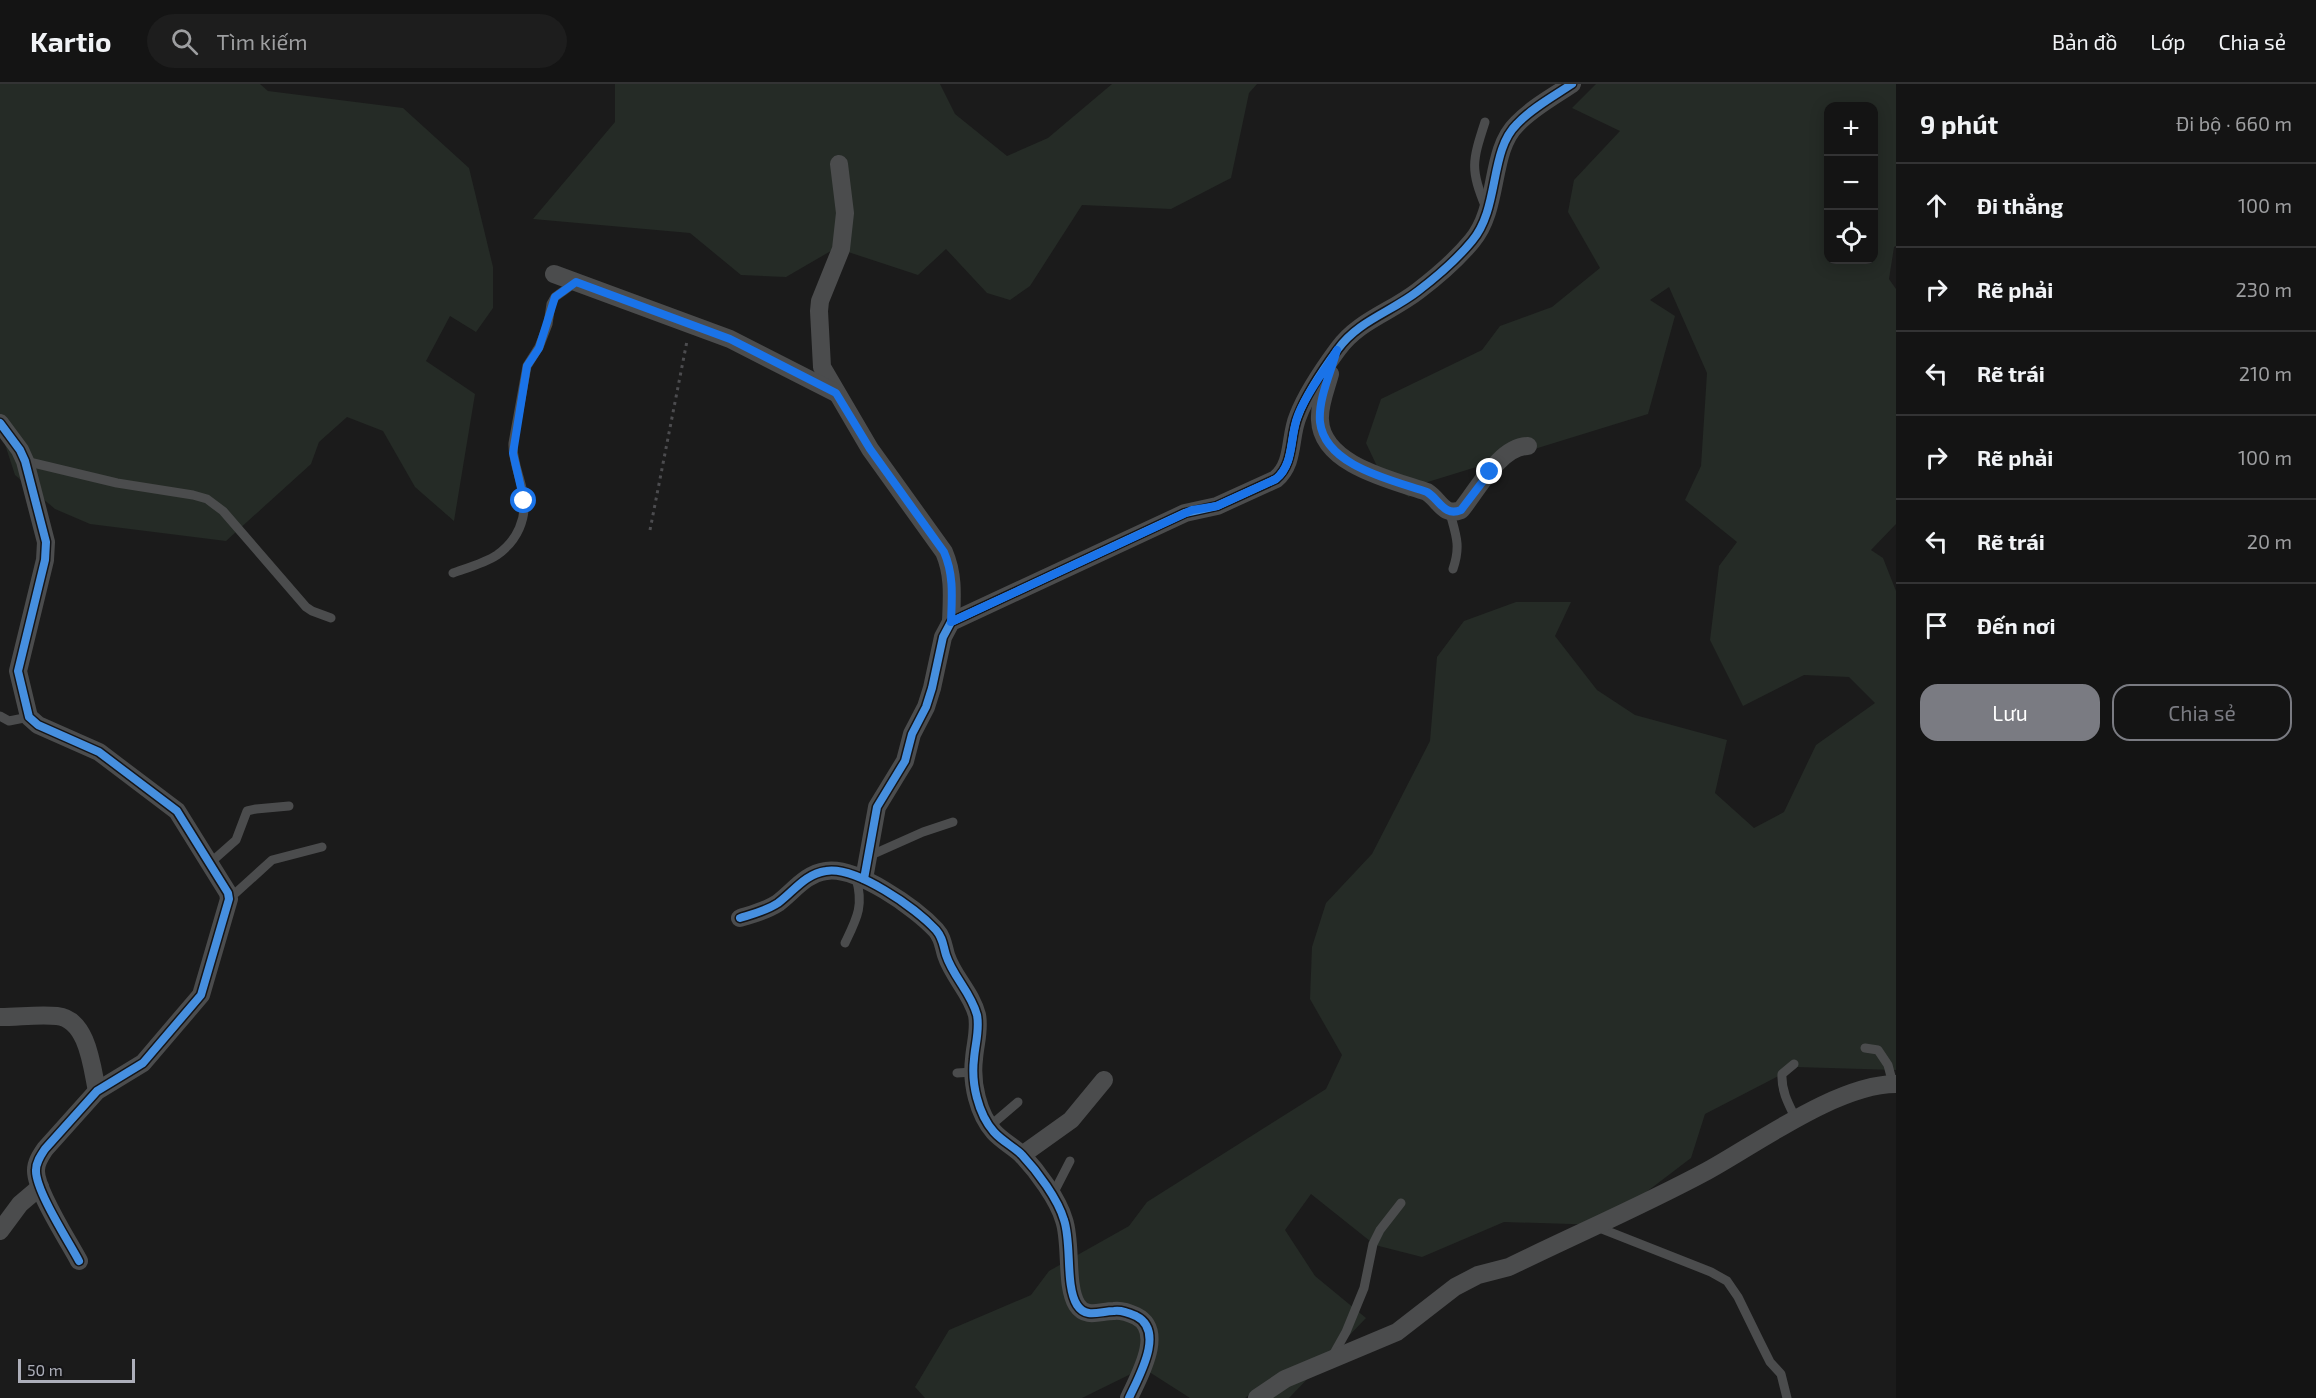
<!DOCTYPE html>
<html lang="vi">
<head>
<meta charset="utf-8">
<style>
  :root { --surface:#141414; --page:#1d1d1d; --text:#f1f3f6; --muted:#9d9ea0; --line:#333334; --accent:#7a7b82 }
  body { margin:0; font-family:"Exo 2",sans-serif; background:var(--page); color:var(--text) }
  .controls { position:absolute; right:18px; top:18px; display:grid; overflow:hidden; border-radius:12px; box-shadow:0 3px 15px #0003 }
  .controls button { width:54px; height:54px; display:grid; place-items:center; padding:0; border:0; border-bottom:2px solid var(--line); background:var(--surface); color:var(--text); font:30px sans-serif }
  .scale { position:absolute; left:18px; bottom:15px; width:117px; box-sizing:border-box; padding-left:6px; border:3px solid #adafba; border-top:0; font-size:16px; line-height:21px; white-space:nowrap; color:#adafba; -webkit-text-stroke:4px #151517; paint-order:stroke }
  .stop { position:absolute; width:18px; height:18px; margin:-14px; border:4px solid #1a73e8; border-radius:50%; background:#fff }
  .stop.end { background:#1a73e8; border-color:#fff; box-shadow:0 2px 6px #0008 }
  .list { margin:0; padding:0; list-style:none }
  h2 { display:flex; justify-content:space-between; align-items:center; height:78px; margin:0; padding:0 24px; font-size:26px }
  h2 small { font-size:20px; font-weight:400; color:var(--muted) }
  .list li { display:grid; grid-template-columns:39px 1fr auto; gap:18px; align-items:center; box-sizing:border-box; height:84px; padding:0 24px; border-top:2px solid var(--line) }
  .list b { display:block; font-size:22px; white-space:nowrap }
  .list em { font-size:20px; font-style:normal; color:var(--muted) }
  .actions { display:flex; gap:12px; padding:18px 24px }
  .actions a { flex:1; padding:14px 0; border:2px solid var(--accent); border-radius:18px; text-align:center; font-size:21px; color:var(--accent) }
  .actions .main { background:var(--accent); color:#fff }
  .icon { flex:none; width:33px; height:33px; fill:none; stroke:currentColor; stroke-width:2; stroke-linecap:round; stroke-linejoin:round }
  .map { position:relative; flex:none; width:1896px; height:1314px; overflow:hidden }
  header { display:flex; align-items:center; gap:36px; box-sizing:border-box; height:84px; padding:0 30px; background:var(--surface); border-bottom:2px solid var(--line) }
  header strong { font-size:28px }
  nav { display:flex; gap:33px; margin-inline-start:auto; font-size:21px }
  .search { width:420px; height:54px; background:var(--page); display:flex; align-items:center; gap:15px; box-sizing:border-box; padding:0 21px; border-radius:33px; color:var(--muted); font-size:22px }
  main { display:flex }
  aside { flex:1; background:var(--surface) }
  .map>svg:first-child { display:block }
  .green { fill:#252b26; fill-rule:evenodd }
  .lines { fill:none; stroke-linecap:round; stroke-linejoin:round }
  .path { stroke:#4c4c4f; stroke-width:3; stroke-dasharray:3 4.5; stroke-linecap:butt }
  .service { stroke:#4b4c4d; stroke-width:9 }
  .minor { stroke:#4b4c4d; stroke-width:18 }
  .cycleway-casing { stroke:#151517; stroke-width:11 }
  .cycleway { stroke:#468fdf; stroke-width:8 }
  .route { stroke:#1a73e8; stroke-width:8 }
</style>
</head>
<body>
<header>
<strong>Kartio</strong>
<div class="search"><svg class="icon" aria-label="search" viewBox="0 0 24 24"><circle cx="10" cy="10" r="6"/><path d="M15 15l6 6"/></svg>Tìm kiếm</div>
<nav><a>Bản đồ</a><a>Lớp</a><a>Chia sẻ</a></nav>
</header>
<main>
<div class="map">
<svg width="1896" height="1314" viewBox="0 0 1896 1314">
  <rect width="100%" height="100%" fill="#1b1b1b"/>
  <g class="green">
    <polygon points="0,0 260,0 268,7 403,24 469,84 493,183 493,224 476,248 450,232 426,277 475,310 454,437 415,403 383,347 347,333 319,358 311,380 226,457 90,440 55,425 15,391 0,345"/>
    <polygon points="615,0 940,0 955,30 1007,72 1048,54 1112,0 1257,0 1249,9 1231,94 1171,125 1082,121 1030,202 1010,216 987,209 946,165 918,191 836,164 786,193 741,191 690,149 533,135 615,38"/>
    <path d="M1596,0H1896V162L1894,163L1889,195L1896,205V440L1871,466L1883,474L1896,507V986L1796,983L1705,1030L1691,1074L1603,1141L1504,1138L1422,1173L1375,1161L1311,1110L1285,1146L1315,1192L1366,1234L1289,1314H1271L1257,1305L1245,1314H1190L1143,1284L1082,1314H925L915,1303L949,1246L1031,1211L1049,1187L1129,1142L1147,1118L1326,1005L1342,971L1310,915L1312,863L1326,819L1372,770L1430,657L1437,573L1464,537L1516,518H1571L1555,552L1597,606L1635,631L1727,656L1715,709L1754,744L1784,728L1816,661L1875,619L1849,593L1804,591L1743,622L1710,556L1719,482L1737,458L1685,416L1701,382L1707,289L1669,203L1650,216L1675,232L1648,330L1418,401L1409,413L1384,397L1366,359L1381,315L1482,266L1500,242L1552,223L1600,184L1568,128L1574,96L1620,47L1572,24ZM1828,22H1874V176H1828Z"/>
  </g>
  <g class="lines">
    <polyline class="path" points="650,446 687,257"/>
    <g class="service">
      <path d="M1485,38C1472,78 1470,85 1486,124"/>
      <polyline points="25,377 117,399 193,411 207,415 223,427 306,523 312,527 331,534"/>
      <path d="M1450,429C1456,451 1461,462 1453,485"/>
      <path d="M453,489C467,484 485,479 497,471C517,457 528,434 523,409C520,392 512,376 513,359L527,282L539,263L548,240L551,220L555,213L576,198"/>
      <polyline points="0,632 9,637 29,633"/>
      <polyline points="869,772 923,748 953,738"/>
      <polyline points="210,779 236,756 247,727 256,725 289,722"/>
      <polyline points="229,815 272,776 322,763"/>
      <path d="M845,859C857,834 864,822 856,794"/>
      <polyline points="1865,964 1878,966 1888,981 1893,1000"/>
      <path d="M1794,980L1782,990C1781,1007 1789,1021 1796,1035"/>
      <polyline points="957,989 973,988"/>
      <polyline points="990,1042 1018,1018"/>
      <polyline points="1052,1112 1070,1077"/>
      <polyline points="1597,1143 1711,1188 1727,1197 1738,1213 1760,1258 1770,1278 1781,1290 1787,1314"/>
      <polyline points="1332,1273 1346,1248 1364,1204 1373,1160 1380,1146 1401,1119"/>
    </g>
    <g class="minor">
      <path d="M839,80L845,129L841,165L820,217L819,227L822,283L870,365L944,468C954,491 952,513 951,538"/>
      <polyline points="554,190 730,255 836,309"/>
      <path d="M1330,290C1326,305 1319,321 1320,336C1322,381 1392,396 1427,408C1440,416 1443,433 1461,426C1477,407 1500,362 1528,362"/>
      <path d="M0,339L20,366L25,377L46,458L45,476L18,587L29,633L38,641L99,668L177,727L228,809L229,815L201,911L143,979L97,1007L45,1065C41,1071 36,1078 36,1086C35,1106 69,1158 79,1177"/>
      <path d="M864,795L877,723L905,677L912,650L926,623L932,604L943,553L951,538L1185,429L1217,422L1276,395C1295,379 1289,353 1298,332C1306,311 1324,284 1338,265C1358,237 1391,228 1418,207C1435,194 1458,174 1472,157C1500,124 1489,67 1517,40C1532,24 1554,12 1572,0"/>
      <path d="M740,834C753,830 766,827 778,819C794,807 805,790 826,787C856,782 916,824 936,846C943,854 943,861 946,871C953,893 971,908 977,931C980,946 975,960 974,975C971,999 978,1030 994,1048C1002,1057 1014,1063 1022,1071C1037,1087 1058,1115 1064,1136C1072,1159 1065,1202 1077,1221C1086,1235 1100,1227 1114,1227C1122,1226 1129,1229 1136,1232C1166,1247 1138,1294 1129,1314"/>
      <path d="M0,933C19,933 39,930 57,932C88,935 92,984 97,1007"/>
      <polyline points="1022,1071 1071,1036 1104,996"/>
      <polyline points="0,1147 20,1120 40,1103"/>
      <path d="M1257,1314L1285,1295L1397,1248L1455,1203L1478,1191L1509,1183C1574,1151 1642,1122 1707,1087C1758,1059 1838,1000 1896,1000"/>
    </g>
    <g class="cycleway-casing">
      <g id="cycleway">
        <path d="M0,339L20,366L25,377L46,458L45,476L18,587L29,633L38,641L99,668L177,727L228,809L229,815L201,911L143,979L97,1007L45,1065C41,1071 36,1078 36,1086C35,1106 69,1158 79,1177"/>
        <path d="M864,795L877,723L905,677L912,650L926,623L932,604L943,553L951,538L1185,429L1217,422L1276,395C1295,379 1289,353 1298,332C1306,311 1324,284 1338,265C1358,237 1391,228 1418,207C1435,194 1458,174 1472,157C1500,124 1489,67 1517,40C1532,24 1554,12 1572,0"/>
        <path d="M740,834C753,830 766,827 778,819C794,807 805,790 826,787C856,782 916,824 936,846C943,854 943,861 946,871C953,893 971,908 977,931C980,946 975,960 974,975C971,999 978,1030 994,1048C1002,1057 1014,1063 1022,1071C1037,1087 1058,1115 1064,1136C1072,1159 1065,1202 1077,1221C1086,1235 1100,1227 1114,1227C1122,1226 1129,1229 1136,1232C1166,1247 1138,1294 1129,1314"/>
      </g>
    </g>
    <use href="#cycleway" class="cycleway"/>
  </g>
  <g class="lines">
    <path class="route" d="M524,417L513,369L527,282L539,264L555,213L576,198L730,255L836,309L870,365L944,468C954,491 952,513 951,538L1192,426L1217,422L1276,395C1294,380 1290,355 1297,334C1303,314 1326,285 1337,266C1331,288 1318,315 1320,338C1325,382 1392,396 1427,408C1440,416 1444,433 1461,426L1490,388"/>
  </g>
</svg>
<div class="controls">
<button>+</button>
<button>−</button>
<button><svg class="icon" aria-label="locate" viewBox="0 0 24 24"><circle cx="12" cy="12" r="6"/><path d="M12 2v4M12 18v4M2 12h4M18 12h4"/></svg></button>
</div>
<div class="scale">50 m</div>
<div class="stop" style="left:524px;top:417px"></div>
<div class="stop end" style="left:1490px;top:388px"></div>
</div>
<aside>
<h2>9 phút<small>Đi bộ · 660 m</small></h2>
<ul class="list">
<li><svg class="icon" aria-label="ahead" viewBox="0 0 24 24"><path d="M12 20V5M6 11l6-6 6 6"/></svg><div><b>Đi thẳng</b></div><em>100 m</em></li>
<li><svg class="icon" aria-label="right" viewBox="0 0 24 24"><path d="M7 20v-9h11M14 6l5 5-5 5"/></svg><div><b>Rẽ phải</b></div><em>230 m</em></li>
<li><svg class="icon" aria-label="left" viewBox="0 0 24 24"><path d="M17 20v-9H6M10 6l-5 5 5 5"/></svg><div><b>Rẽ trái</b></div><em>210 m</em></li>
<li><svg class="icon" aria-label="right" viewBox="0 0 24 24"><path d="M7 20v-9h11M14 6l5 5-5 5"/></svg><div><b>Rẽ phải</b></div><em>100 m</em></li>
<li><svg class="icon" aria-label="left" viewBox="0 0 24 24"><path d="M17 20v-9H6M10 6l-5 5 5 5"/></svg><div><b>Rẽ trái</b></div><em>20 m</em></li>
<li><svg class="icon" aria-label="arrive" viewBox="0 0 24 24"><path d="M6 21V4h12l-3 4 3 4H6"/></svg><div><b>Đến nơi</b></div></li>
</ul>
<div class="actions"><a class="main">Lưu</a><a>Chia sẻ</a></div>
</aside>
</main>
</body>
</html>
